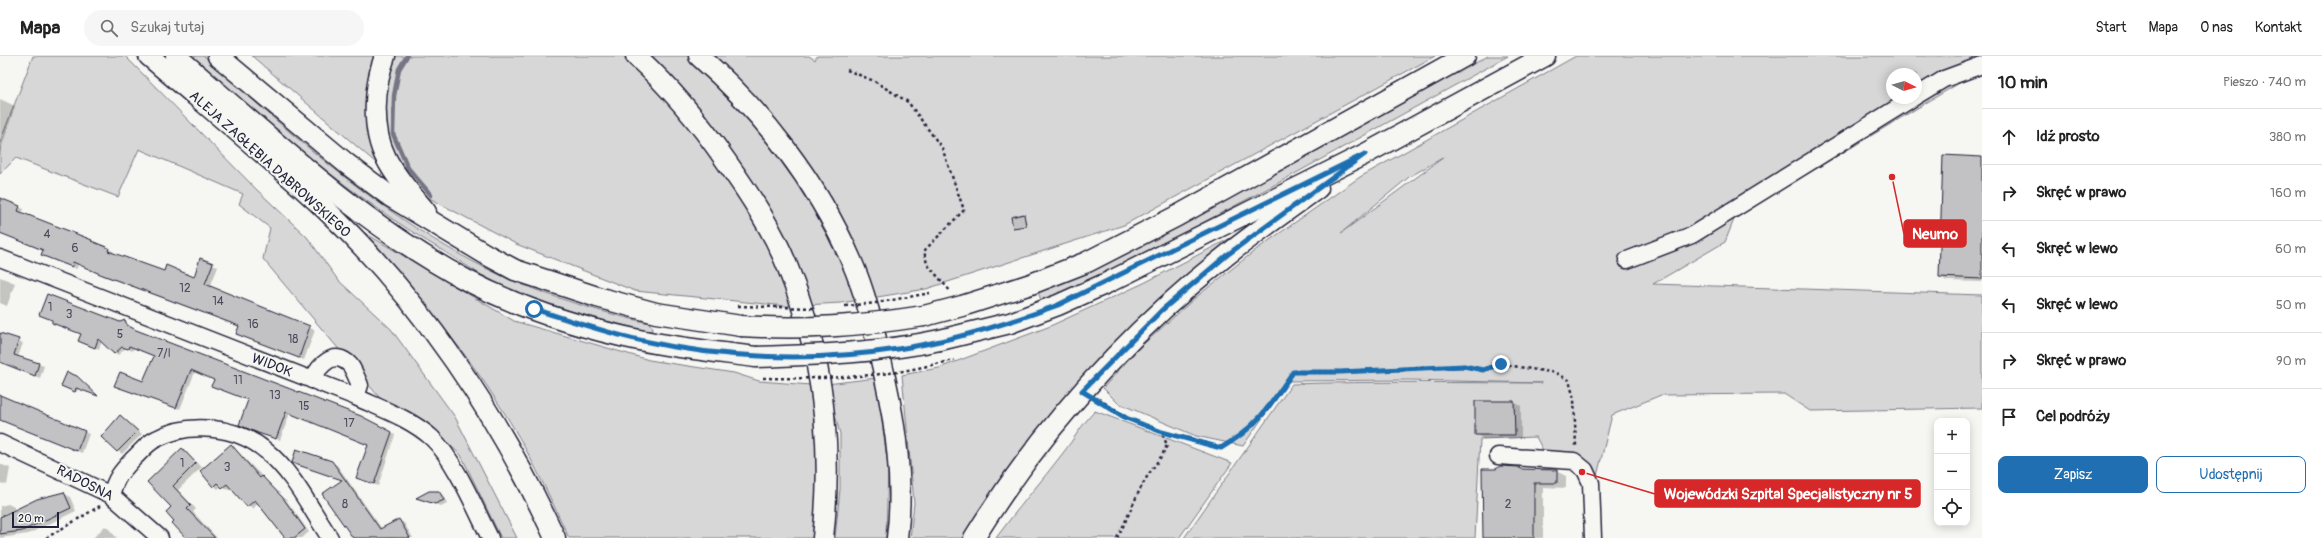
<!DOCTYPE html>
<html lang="pl">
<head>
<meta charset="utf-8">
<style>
  :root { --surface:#fff; --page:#f6f6f6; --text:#222; --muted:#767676; --line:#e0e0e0; --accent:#1f6fb2 }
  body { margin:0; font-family:Pangolin,sans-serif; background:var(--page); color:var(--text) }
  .controls { position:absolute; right:12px; bottom:12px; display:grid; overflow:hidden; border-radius:8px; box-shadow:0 2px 10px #0003 }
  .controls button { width:36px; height:36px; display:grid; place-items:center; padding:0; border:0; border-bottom:1px solid var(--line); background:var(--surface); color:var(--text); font:20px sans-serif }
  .compass { position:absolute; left:1886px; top:12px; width:36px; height:36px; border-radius:50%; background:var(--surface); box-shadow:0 2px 10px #0003; rotate:95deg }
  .scale { position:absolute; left:12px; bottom:10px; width:47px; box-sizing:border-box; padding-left:4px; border:2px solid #22223b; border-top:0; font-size:11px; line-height:14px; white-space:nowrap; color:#22223b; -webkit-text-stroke:3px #f6f6f2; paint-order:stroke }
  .stop { position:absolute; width:12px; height:12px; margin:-9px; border:3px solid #1f6fb2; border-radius:50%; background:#fff }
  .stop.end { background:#1f6fb2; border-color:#fff; box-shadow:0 1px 4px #0008 }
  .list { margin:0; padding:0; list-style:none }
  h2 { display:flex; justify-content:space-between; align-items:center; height:52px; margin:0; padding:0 16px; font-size:17px }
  h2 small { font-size:13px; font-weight:400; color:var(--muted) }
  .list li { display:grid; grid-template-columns:26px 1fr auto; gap:12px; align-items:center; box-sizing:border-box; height:56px; padding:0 16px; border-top:1px solid var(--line) }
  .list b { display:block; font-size:15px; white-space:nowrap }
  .list em { font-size:13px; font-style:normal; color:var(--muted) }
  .actions { display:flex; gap:8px; padding:12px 16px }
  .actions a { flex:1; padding:9px 0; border:1px solid var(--accent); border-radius:8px; text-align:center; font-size:14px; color:var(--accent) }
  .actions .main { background:var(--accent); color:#fff }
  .icon { flex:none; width:22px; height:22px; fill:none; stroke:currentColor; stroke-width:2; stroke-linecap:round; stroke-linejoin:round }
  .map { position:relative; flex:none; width:1982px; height:482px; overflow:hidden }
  header { display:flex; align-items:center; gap:24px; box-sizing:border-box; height:56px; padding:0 20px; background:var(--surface); border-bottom:1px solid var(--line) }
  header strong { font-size:19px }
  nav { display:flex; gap:22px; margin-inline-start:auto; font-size:14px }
  .search { width:280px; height:36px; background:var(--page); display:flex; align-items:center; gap:10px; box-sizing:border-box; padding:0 14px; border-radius:22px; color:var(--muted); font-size:15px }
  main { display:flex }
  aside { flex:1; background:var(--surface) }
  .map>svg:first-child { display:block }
  .green { fill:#d7d7d7; stroke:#7c7c89; fill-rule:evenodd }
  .shadow { fill:#0003 }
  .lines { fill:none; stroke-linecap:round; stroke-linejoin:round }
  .stream { stroke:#757583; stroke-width:4.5 }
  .building { fill:#c2c2c4; stroke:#22223b }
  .minor-casing { stroke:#22223b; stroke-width:19 }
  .major-casing { stroke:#22223b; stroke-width:23 }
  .path { stroke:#22223b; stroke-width:2.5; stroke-dasharray:3 3; stroke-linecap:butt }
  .minor { stroke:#f6f6f2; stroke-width:16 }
  .major { stroke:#f6f6f2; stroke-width:20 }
  .major-bridge-casing { stroke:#22223b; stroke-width:23; stroke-linecap:butt }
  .path-bridge { stroke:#22223b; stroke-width:2.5; stroke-dasharray:3 3; stroke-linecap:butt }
  .major-bridge { stroke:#f6f6f2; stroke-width:20 }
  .route { stroke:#1f6fb2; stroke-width:5 }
  .labels { text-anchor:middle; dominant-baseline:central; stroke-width:4; stroke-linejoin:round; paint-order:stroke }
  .number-label { font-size:12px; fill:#4a4a5d }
  .street-label { font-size:14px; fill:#22223b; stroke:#f6f6f2 }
  .leader { fill:none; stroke:#d62828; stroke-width:1.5 }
  .callout-dot { fill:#d62828; stroke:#f6f6f2; stroke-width:1.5 }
  .callout { fill:#d62828; stroke:#d62828; stroke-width:1.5 }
  .callout-label { font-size:15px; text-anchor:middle; font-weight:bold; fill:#fff }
</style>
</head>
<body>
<header>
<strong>Mapa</strong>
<div class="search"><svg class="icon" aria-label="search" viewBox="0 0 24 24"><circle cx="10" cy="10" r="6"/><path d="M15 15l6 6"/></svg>Szukaj tutaj</div>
<nav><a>Start</a><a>Mapa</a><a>O nas</a><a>Kontakt</a></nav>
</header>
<main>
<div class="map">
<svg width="1982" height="482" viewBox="0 0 1982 482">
  <rect width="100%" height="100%" fill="#f6f6f2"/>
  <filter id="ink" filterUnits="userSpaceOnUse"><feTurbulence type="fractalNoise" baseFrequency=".025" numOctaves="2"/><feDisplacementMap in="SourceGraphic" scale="8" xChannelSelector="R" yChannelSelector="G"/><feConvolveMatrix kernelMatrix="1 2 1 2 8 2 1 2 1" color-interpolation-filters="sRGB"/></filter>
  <g filter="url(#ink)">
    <g class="green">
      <polygon points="33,0 125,0 134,9 257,134 307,181 338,224 391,273 455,361 517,482 501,482 461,399 423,365 384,347 263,203 270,172 239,148 243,138 139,93 118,141 16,102 0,118 0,86"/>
      <path d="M189,0H204C286,74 371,151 470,204C526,234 587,253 649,267L653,272L651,275H646C594,262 543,249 494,226C477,217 461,206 445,196C351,141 272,71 189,0Z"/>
      <polygon points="252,0 809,0 815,4 817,0 1435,0 1124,169 926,233 841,247 786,250 635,235 516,188 397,125"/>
      <polygon points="1488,0 1508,0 1278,127 1081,231 1041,244 1038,236 1099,210 1274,118"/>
      <path d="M1576,0H1982V17L1966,23L1735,161L1725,186L1653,228L1982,239V352L1810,355L1784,338L1661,339L1612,359L1596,424L1579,398L1544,396L1536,381L1480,383L1475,482H1184L1292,328C1375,325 1459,327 1542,327L1409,324L1288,325L1243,390L1196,380L1118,347L1103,332L1137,294L1195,242L1257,193L1360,121ZM1892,18H1916V42H1892ZM1444,101L1341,177L1409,121Z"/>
      <polygon points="1265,164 1145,262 964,482 910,482 914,447 902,319 939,312 1048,271 1144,227"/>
      <path d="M365,177L514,265L649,304L734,317L759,325L811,329L818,377V448L814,482H569C548,437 527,391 500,350C461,288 412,233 365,177Z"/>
      <polygon points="876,322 888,410 886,482 835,482 840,433 840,378 827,328"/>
      <path d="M1095,355L1232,407L1179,482H996C1017,453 1041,426 1063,397C1074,383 1082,368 1095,355Z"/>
    </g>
    <g class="shadow">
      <polygon points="0,43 15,50 0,97"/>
      <polygon points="1982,102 1982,226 1947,225 1940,221"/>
      <polygon points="0,146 19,151 24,153 22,158 92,184 114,196 113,198 164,217 194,222 201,204 213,208 218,211 210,231 315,274 304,304 242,280 240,271 106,221 78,207 77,213 47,202 42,199 44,195 0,177"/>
      <polygon points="1024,159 1028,170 1014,172"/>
      <polygon points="0,221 15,227 7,250 0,247"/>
      <polygon points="125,265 131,272 361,361 395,379 378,430 358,422 369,390 290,357 280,384 263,379 244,371 249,344 215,324 195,316 180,353 115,330 143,326 155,301 134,292 132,295 126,292 118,299 102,285 99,293 83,287"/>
      <polygon points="0,280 23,287 18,301 44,310 40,322 0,307"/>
      <polygon points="79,322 97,339 78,332 77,336 64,331"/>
      <polygon points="0,340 89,378 82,397 0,364"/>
      <polygon points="1514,346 1521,350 1521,382 1483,383 1476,378"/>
      <polygon points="121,360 142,378 122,398 118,395"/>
      <polygon points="231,389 287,445 309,476 302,482 286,482 258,447 253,453 231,431 228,434 221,430 218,433 214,430"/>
      <polygon points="182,394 202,411 178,434 196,453 193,456 217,482 187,482 176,465 173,451 148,426"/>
      <polygon points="331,406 337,409 382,473 399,464 404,467 413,482 355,482 343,424 293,407"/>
      <polygon points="0,408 10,412 7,429 0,427"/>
      <polygon points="1519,412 1523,414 1556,415 1566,420 1566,432 1543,431 1543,482 1484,482"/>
      <polygon points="438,436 443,439 448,447 441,450 418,442"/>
      <polygon points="64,437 70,441 76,455 28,478 0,482 0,450 8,448 14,451 14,455"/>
      <polygon points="105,470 108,472 117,482 93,482"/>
    </g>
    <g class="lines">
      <polyline class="stream" points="407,0 399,13 394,40 393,78 408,112 431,139"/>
    </g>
    <g class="building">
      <polygon points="1943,99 1982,101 1982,223 1939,221"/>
      <polygon points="0,142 20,150 18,155 92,184 91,185 109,192 108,195 164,215 166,209 194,221 200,202 213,207 205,228 310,270 299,302 236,278 239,270 100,218 73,206 72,211 41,199 43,194 0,177"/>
      <polygon points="1024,158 1026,170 1013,172 1011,161"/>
      <polygon points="47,238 120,266 125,264 127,269 136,274 361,360 392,376 374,428 356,422 368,389 286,356 276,383 258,377 239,369 248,344 211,330 214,324 191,314 176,352 114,330 120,316 143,325 154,300 129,290 128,293 122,291 114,298 98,283 95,292 78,285 81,278 52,267 52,264 39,259"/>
      <polygon points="0,277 19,283 14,299 39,307 35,320 0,306"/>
      <polygon points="67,316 77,320 98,340 76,332 75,336 61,330"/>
      <polygon points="0,339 85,375 77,395 0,364"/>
      <polygon points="1475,345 1514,345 1515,379 1475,379"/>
      <polygon points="120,359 138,375 117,396 101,381"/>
      <polygon points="231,388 260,422 262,420 283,442 305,473 294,482 285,482 255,444 247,451 227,428 222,432 217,427 213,431 200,415"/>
      <polygon points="182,392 196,407 173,430 191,449 187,453 215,482 186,482 172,467 174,465 166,456 171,451 147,426"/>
      <polygon points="296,393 332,405 380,473 399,463 410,482 353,482 322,438 342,424 292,407"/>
      <polygon points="1500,410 1519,411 1520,413 1557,414 1557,427 1534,427 1534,482 1483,482 1482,413 1496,413"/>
      <polygon points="429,435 439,435 444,444 435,448 416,442"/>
      <polygon points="64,436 71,452 22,475 0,478 0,461 37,443"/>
    </g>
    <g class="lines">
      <g class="minor-casing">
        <g id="minor">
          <polyline points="1916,40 1944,23 1982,9"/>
          <path d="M0,202L356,341C382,353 411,363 432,382C455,404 475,452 490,482"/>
          <polyline points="1627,204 1692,179 1913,42"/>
          <path d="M312,324C319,310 334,292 350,309C354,314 357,323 360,329L356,341"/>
          <polyline points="0,387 111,439 160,482"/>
          <polyline points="1498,400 1574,405 1585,414 1591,427 1593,482"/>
          <path d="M111,439C116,421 121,416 133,403C140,397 147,387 156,383C189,365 236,370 265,394C293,416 310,452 330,482"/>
        </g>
      </g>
      <g class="major-casing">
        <g id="major">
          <path d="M149,0C207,50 267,99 323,151C421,243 499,360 555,482"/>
          <path d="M176,0C266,78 362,169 468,225C520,252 582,272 639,284C677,292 717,296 756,301"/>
          <polyline points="218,0 347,108 391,141 487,199 515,214 597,241 656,257 741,270"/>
          <path d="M385,0C374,29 371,73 386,102C396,122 412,139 426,156"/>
          <path d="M636,0C670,31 700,67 726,105C750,139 773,174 788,212C823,298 833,390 823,482"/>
          <path d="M699,0C763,56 817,126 851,204C867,240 875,279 884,317C896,371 904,427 897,482"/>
          <polyline points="924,260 962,250 1031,228 1087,206 1177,160 1465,0"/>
          <polyline points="940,284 1010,267 1058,249 1107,227 1365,98 1545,0"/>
          <path d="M974,482C1041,374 1127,278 1227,199C1257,175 1288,154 1318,132"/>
        </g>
      </g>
      <g class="path">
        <polyline points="847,14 874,25 908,46 942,92 964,154 924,195 927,208 951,236"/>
        <path d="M1099,343L1126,362L1162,376L1221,392C1258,370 1269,351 1293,316H1340L1464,310L1483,314L1501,308L1556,317L1569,324L1574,343L1576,390"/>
        <polyline points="46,482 100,450"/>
        <path d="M1117,482C1127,464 1134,444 1144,426C1151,413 1162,402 1167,389L1162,377"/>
      </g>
      <use href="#minor" class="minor"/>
      <use href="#major" class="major"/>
      <g class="major-bridge-casing">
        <g id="major-bridge">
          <path d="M741,270C805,274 860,270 924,260"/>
          <path d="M756,301C818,299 879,297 940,284"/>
        </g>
      </g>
      <g class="path-bridge">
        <polyline points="738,250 814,252"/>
        <polyline points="845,250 876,247 930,237"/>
        <path d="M763,322C808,323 853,322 897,316C916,313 935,308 954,304"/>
      </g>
      <use href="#major-bridge" class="major-bridge"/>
    </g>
  </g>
  <g class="lines" filter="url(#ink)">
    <path class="route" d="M534,253C569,264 603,276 639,284C723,303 813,306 898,293C952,285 1007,268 1058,249L1365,98L1227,199L1162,254L1082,335L1126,362L1162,376L1221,392C1258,370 1269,351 1293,316H1340L1464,310L1483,314L1501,308"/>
  </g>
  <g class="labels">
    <g class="number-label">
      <text x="47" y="178">4</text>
      <text x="75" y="192">6</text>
      <text x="185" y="232">12</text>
      <text x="218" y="245">14</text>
      <text x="50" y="251">1</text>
      <text x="69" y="258">3</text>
      <text x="253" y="268">16</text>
      <text x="120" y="278">5</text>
      <text x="293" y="283">18</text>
      <text x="164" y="297">7/I</text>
      <text x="238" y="324">11</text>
      <text x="275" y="339">13</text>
      <text x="304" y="350">15</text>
      <text x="349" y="367">17</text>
      <text x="182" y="407">1</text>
      <text x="227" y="411">3</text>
      <text x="345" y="448">8</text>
      <text x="1508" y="448">2</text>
    </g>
    <g class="street-label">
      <text transform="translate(270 108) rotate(42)">ALEJA ZAGŁĘBIA DĄBROWSKIEGO</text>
      <text transform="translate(272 309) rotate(21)">WIDOK</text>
      <text transform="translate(85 427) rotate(27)">RADOSNA</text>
    </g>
  </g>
  <path class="leader" d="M1892 121L1904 178M1582 416L1655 438"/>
  <g class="callout-dot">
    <circle cx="1892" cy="121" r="4"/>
    <circle cx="1582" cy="416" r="4"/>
  </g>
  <g class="callout">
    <rect x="1904" y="164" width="62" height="27" rx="4"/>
    <rect x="1655" y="424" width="265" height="27" rx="4"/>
  </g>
  <g class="callout-label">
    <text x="1935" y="183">Neumo</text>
    <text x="1788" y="443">Wojewódzki Szpital Specjalistyczny nr 5</text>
  </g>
</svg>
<div class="controls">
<button>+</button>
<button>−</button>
<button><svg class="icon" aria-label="locate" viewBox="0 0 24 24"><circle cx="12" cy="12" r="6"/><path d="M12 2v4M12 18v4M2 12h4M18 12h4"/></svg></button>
</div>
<svg class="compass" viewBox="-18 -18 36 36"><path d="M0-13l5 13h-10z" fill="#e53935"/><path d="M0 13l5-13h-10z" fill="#767676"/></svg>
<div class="scale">20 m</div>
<div class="stop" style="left:534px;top:253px"></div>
<div class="stop end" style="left:1501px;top:308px"></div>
</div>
<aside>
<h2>10 min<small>Pieszo · 740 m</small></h2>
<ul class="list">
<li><svg class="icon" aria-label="ahead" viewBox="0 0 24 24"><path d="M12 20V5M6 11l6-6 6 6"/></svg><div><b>Idź prosto</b></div><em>380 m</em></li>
<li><svg class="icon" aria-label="right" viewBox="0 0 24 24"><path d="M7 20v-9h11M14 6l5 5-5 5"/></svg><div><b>Skręć w prawo</b></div><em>160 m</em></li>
<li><svg class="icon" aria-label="left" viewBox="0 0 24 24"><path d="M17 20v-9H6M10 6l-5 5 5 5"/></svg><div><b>Skręć w lewo</b></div><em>60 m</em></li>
<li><svg class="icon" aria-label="left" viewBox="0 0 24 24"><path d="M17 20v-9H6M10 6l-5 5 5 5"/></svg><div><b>Skręć w lewo</b></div><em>50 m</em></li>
<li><svg class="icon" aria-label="right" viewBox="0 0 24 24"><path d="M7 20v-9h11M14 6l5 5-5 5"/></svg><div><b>Skręć w prawo</b></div><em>90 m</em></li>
<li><svg class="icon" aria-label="arrive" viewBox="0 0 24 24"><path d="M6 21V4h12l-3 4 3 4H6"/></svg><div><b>Cel podróży</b></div></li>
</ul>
<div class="actions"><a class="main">Zapisz</a><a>Udostępnij</a></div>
</aside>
</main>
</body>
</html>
